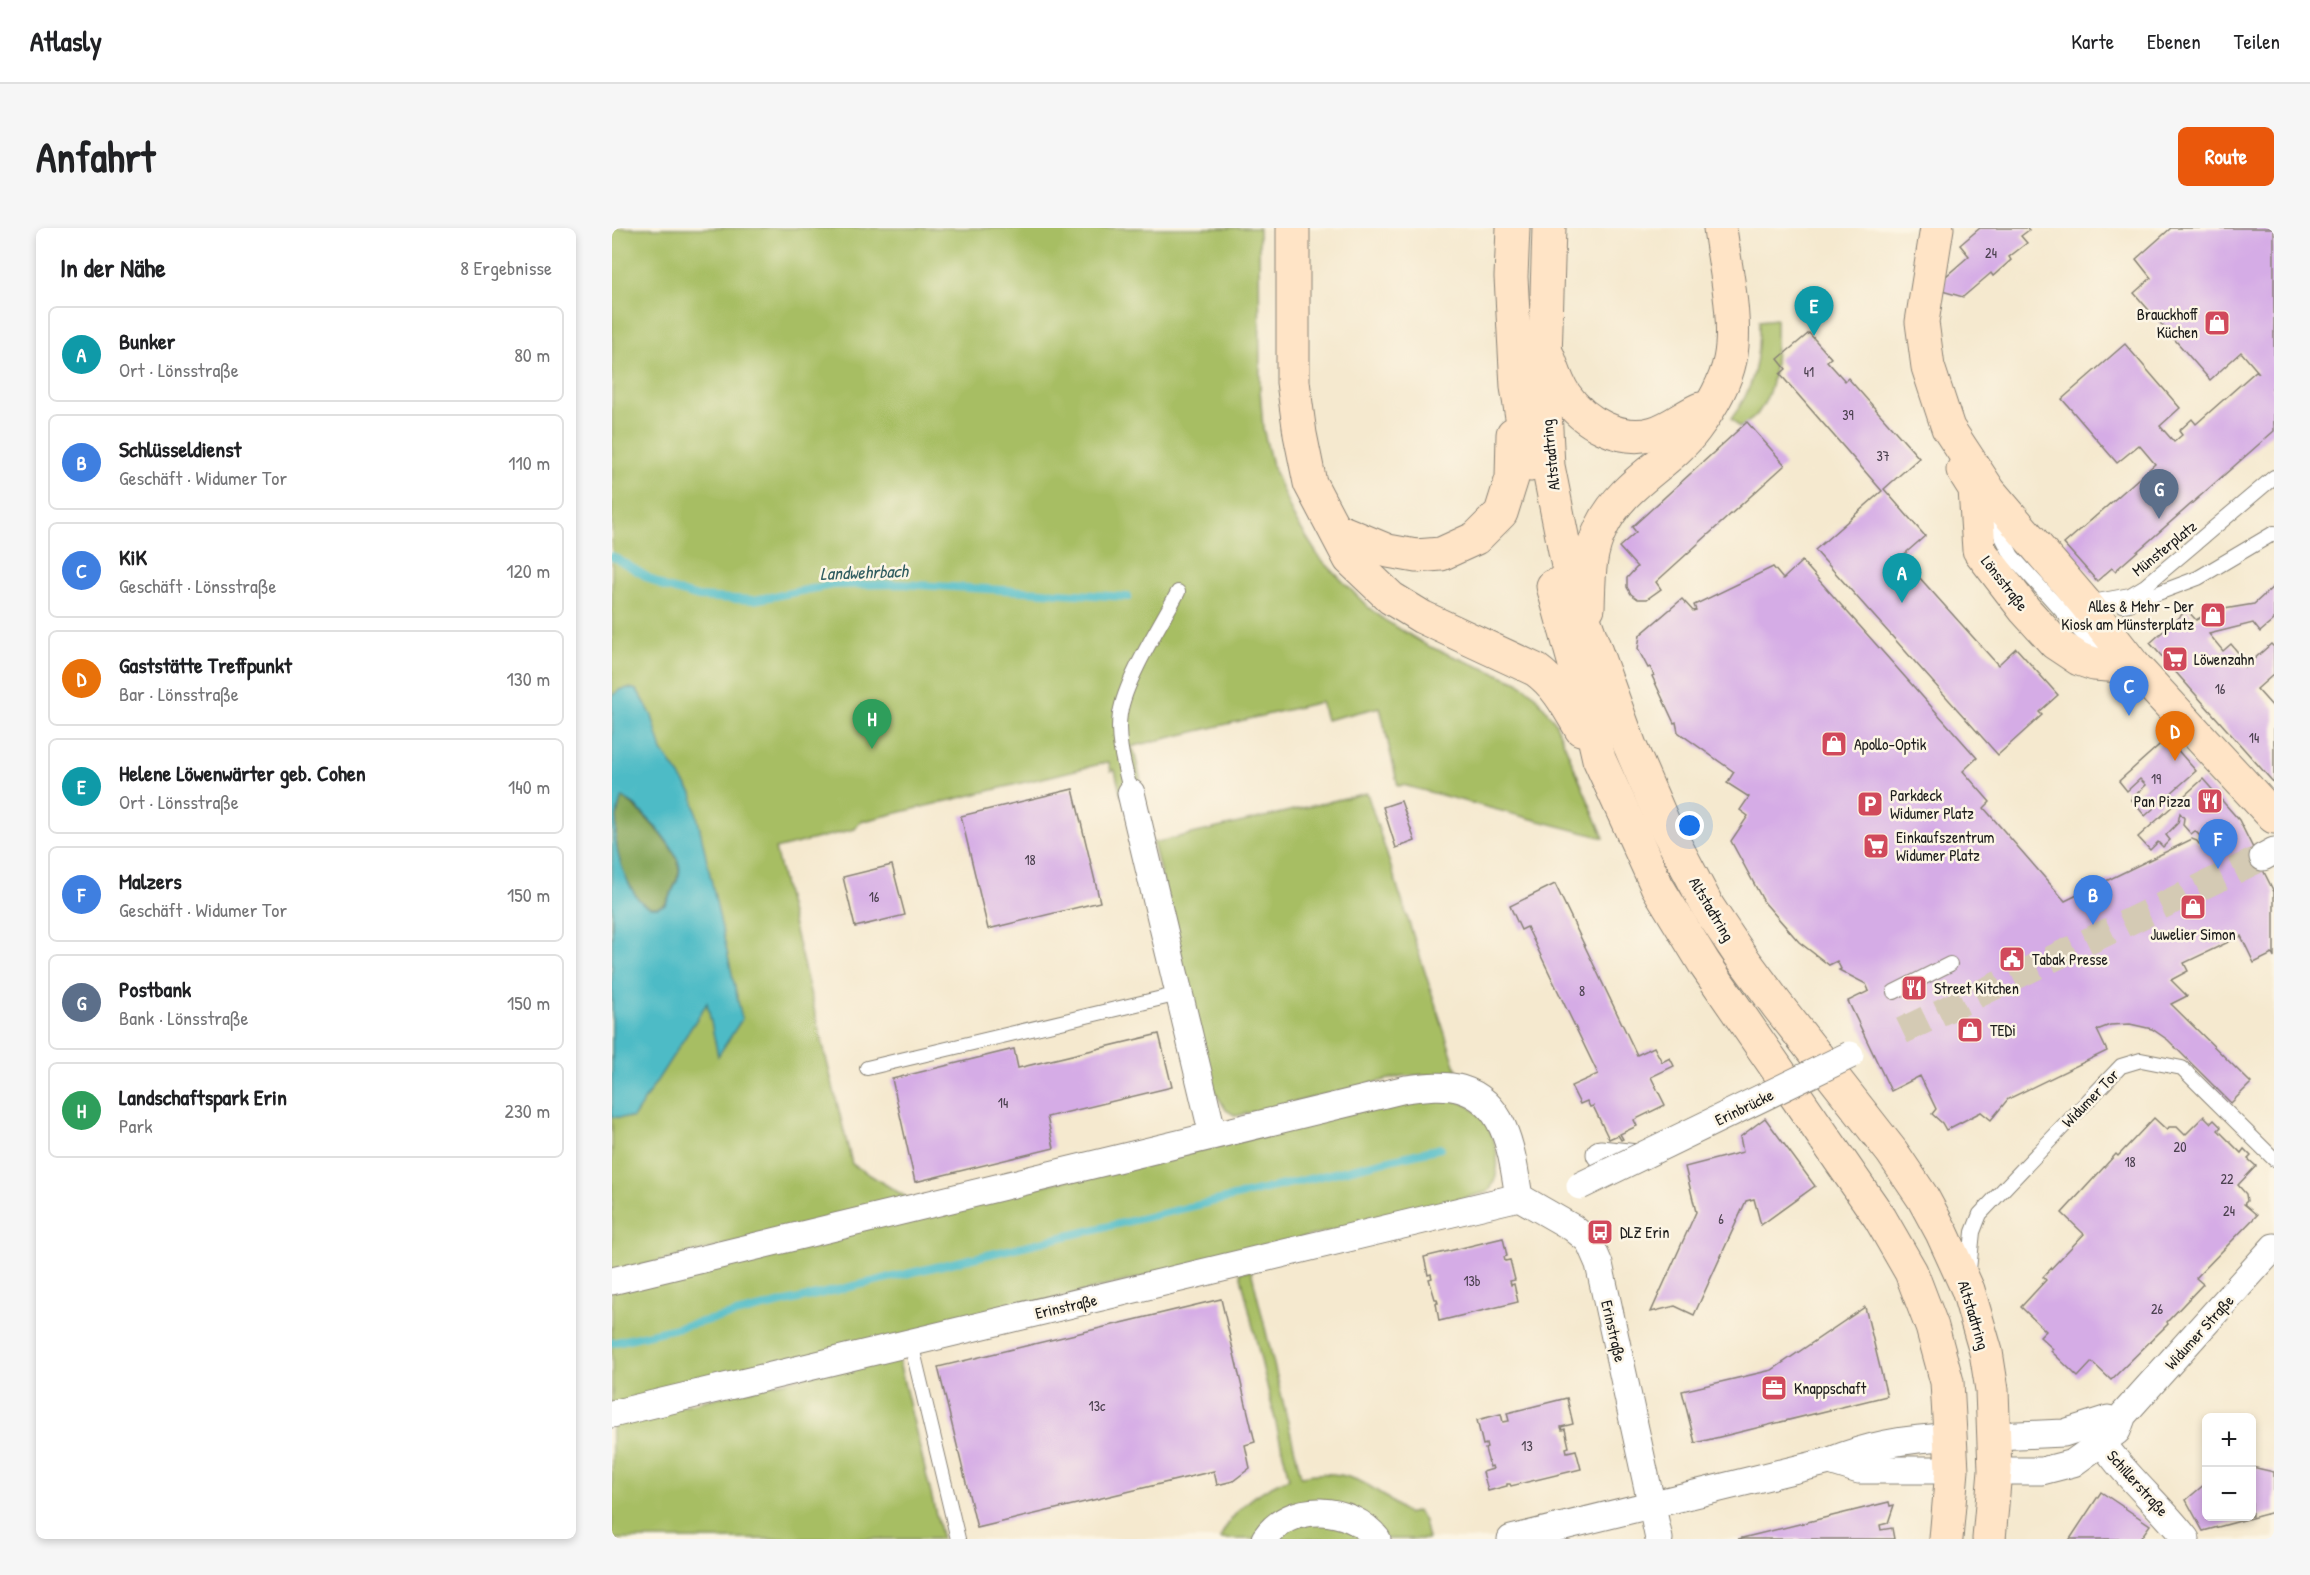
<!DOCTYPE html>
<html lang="de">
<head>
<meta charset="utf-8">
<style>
  :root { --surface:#fff; --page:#f6f6f6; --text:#202124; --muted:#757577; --line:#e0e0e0; --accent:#ea580c }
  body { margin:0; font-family:"Patrick Hand",sans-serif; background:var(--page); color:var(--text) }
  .controls { position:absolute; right:18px; bottom:18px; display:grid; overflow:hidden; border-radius:9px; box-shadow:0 3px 9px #0003 }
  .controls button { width:54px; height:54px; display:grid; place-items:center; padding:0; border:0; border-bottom:2px solid var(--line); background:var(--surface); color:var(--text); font:30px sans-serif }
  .you { position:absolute; left:1078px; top:598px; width:21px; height:21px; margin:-15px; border:4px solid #fff; border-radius:50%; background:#1a73e8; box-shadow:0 0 0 9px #1a73e833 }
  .badge { display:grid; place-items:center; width:39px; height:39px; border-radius:50%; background:var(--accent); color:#fff; font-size:20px; font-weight:700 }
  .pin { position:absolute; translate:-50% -50px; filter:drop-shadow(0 2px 3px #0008) }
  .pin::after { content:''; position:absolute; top:32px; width:21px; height:18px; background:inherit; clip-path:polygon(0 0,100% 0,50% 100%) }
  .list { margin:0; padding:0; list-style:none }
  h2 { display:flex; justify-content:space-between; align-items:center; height:78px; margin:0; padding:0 24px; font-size:26px }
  h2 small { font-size:20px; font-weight:400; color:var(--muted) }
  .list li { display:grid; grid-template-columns:39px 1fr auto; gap:18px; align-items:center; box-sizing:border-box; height:96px; margin:0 12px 12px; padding:0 12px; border:2px solid var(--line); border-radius:9px }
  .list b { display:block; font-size:22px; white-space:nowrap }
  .list p { margin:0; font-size:20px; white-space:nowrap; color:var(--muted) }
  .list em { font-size:20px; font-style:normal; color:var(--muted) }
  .map { position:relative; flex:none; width:1662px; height:1311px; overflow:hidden; border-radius:9px }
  header { display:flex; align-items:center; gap:36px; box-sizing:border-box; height:84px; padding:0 30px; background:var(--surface); border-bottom:2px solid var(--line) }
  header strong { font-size:28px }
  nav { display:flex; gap:33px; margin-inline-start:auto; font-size:21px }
  .intro { display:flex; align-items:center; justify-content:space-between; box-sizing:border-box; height:144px; padding:0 36px }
  h1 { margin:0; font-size:42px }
  .button { padding:15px 27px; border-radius:9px; background:var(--accent); color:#fff; font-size:21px; font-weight:700 }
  main { display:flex; gap:36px; padding:0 36px }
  aside { flex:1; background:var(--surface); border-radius:9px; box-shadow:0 3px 9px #0003 }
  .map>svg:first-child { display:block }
  .green { fill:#a7be63; stroke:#626d40; stroke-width:1.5 }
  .forest { fill:#85a559; stroke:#50603a; stroke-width:1.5 }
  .water { fill:#4dbbc6; stroke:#346c71; stroke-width:1.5; fill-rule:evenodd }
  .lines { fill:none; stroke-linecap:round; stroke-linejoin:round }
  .stream { stroke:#4dbbc6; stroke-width:8 }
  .building { fill:#d5ace6 }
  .street-tunnel { stroke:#d4cab4; stroke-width:27; stroke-dasharray:27 14; stroke-linecap:butt }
  .lane-casing { stroke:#888276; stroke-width:16 }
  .street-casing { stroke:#888276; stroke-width:29 }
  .secondary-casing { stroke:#888276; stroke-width:35 }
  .lane { stroke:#fff; stroke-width:14 }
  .street { stroke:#fff; stroke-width:27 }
  .secondary { stroke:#ffe4c6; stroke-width:33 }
  .street-bridge-casing { stroke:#888276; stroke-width:29; stroke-linecap:butt }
  .street-bridge { stroke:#fff; stroke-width:27 }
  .labels { text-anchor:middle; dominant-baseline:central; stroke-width:5; stroke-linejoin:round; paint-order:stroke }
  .number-label { font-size:14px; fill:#4a404e }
  .poi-label { font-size:16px; fill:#1c1c1c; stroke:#fcf5e5; text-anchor:start }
  .street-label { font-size:16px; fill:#1c1c1c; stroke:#fcf5e5 }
  .water-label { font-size:18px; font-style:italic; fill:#305c60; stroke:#fcf5e5 }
</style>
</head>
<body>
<header>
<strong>Atlasly</strong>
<nav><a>Karte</a><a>Ebenen</a><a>Teilen</a></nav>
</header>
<div class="intro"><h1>Anfahrt</h1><a class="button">Route</a></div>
<main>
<aside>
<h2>In der Nähe<small>8 Ergebnisse</small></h2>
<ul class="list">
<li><span class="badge" style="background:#0f9aa8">A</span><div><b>Bunker</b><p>Ort · Lönsstraße</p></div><em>80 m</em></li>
<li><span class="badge" style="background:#3f7fe0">B</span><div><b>Schlüsseldienst</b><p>Geschäft · Widumer Tor</p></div><em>110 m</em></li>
<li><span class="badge" style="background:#3f7fe0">C</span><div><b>KiK</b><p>Geschäft · Lönsstraße</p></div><em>120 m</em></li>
<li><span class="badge" style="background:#e8710a">D</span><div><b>Gaststätte Treffpunkt</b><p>Bar · Lönsstraße</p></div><em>130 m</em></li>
<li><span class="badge" style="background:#0f9aa8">E</span><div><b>Helene Löwenwärter geb. Cohen</b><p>Ort · Lönsstraße</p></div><em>140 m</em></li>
<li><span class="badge" style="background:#3f7fe0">F</span><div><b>Malzers</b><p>Geschäft · Widumer Tor</p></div><em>150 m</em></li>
<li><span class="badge" style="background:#5c6f8a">G</span><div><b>Postbank</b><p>Bank · Lönsstraße</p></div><em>150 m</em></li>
<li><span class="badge" style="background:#2e9e5b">H</span><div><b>Landschaftspark Erin</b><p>Park</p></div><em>230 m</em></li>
</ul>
</aside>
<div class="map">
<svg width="1662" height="1311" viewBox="0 0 1662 1311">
  <rect width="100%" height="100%" fill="#fcf5e5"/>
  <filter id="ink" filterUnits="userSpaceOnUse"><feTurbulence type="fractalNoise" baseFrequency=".0167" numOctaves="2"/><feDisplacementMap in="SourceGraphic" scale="12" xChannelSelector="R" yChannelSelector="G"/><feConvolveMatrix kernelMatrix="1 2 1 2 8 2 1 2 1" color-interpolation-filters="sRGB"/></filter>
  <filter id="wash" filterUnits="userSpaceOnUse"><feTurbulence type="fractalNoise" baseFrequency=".008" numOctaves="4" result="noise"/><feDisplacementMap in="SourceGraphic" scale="24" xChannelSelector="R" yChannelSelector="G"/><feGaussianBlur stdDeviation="1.35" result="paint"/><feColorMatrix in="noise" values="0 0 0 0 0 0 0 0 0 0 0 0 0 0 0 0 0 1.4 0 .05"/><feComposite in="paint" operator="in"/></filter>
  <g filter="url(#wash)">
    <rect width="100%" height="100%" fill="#f5e9cf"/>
    <g class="green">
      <polygon points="0,0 647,0 648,161 651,200 660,237 681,288 707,329 756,379 774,393 816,418 906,454 922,466 943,494 992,610 791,557 786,558 768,479 714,492 709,474 518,519 522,523 531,562 509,568 503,542 499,543 497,534 248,594 243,601 163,621 240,936 299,972 0,1045"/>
      <path d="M1164,91C1164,122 1166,159 1146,185C1142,191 1134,195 1128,200L1119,191C1143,160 1147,131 1147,93Z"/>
      <polygon points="755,565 846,846 790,848 624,888 614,882 602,862 541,615"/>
      <path d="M818,866C830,869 844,871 855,877C882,891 896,940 876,964L0,1180V1059Z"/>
      <path d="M639,1042L689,1248C735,1238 762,1258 795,1286L805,1283L812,1293L816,1311H608C621,1280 647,1262 677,1250L628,1044Z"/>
      <polygon points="285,1126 330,1311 0,1311 0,1195"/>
    </g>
    <path class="forest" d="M9,569C25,577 68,623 67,641C67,652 58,666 53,676C47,679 42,681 35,678C21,672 7,636 5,621C2,603 5,585 9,569Z"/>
    <path class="water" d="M17,460L25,462L32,473L40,488L50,523L80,565L130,791L106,828L95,775L21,890L0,889V468L7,462ZM10,569C28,578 62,617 67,636C71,648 58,666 54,676C48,679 42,681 35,678C21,672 7,635 5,620C2,604 4,584 10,569Z"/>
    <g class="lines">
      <g class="stream">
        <polyline points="0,328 52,359 86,369 142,372 220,357 289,356 516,369"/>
        <polyline points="0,1115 829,920"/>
      </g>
    </g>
    <g id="blocks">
      <g class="building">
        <polygon points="1368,0 1415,0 1417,2 1409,8 1415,15 1397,29 1399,32 1381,48 1379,45 1351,69 1330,63 1333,49 1357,28 1348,17"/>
        <polygon points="1559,0 1662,0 1662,158 1660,160 1662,163 1662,203 1503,343 1500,340 1485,353 1452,316 1543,236 1527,217 1505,235 1450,171 1513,116 1568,180 1548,198 1562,214 1570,207 1567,203 1580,191 1584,196 1644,143 1647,145 1629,124 1598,152 1522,65 1539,50 1524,31"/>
        <polygon points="1197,105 1219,130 1215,133 1233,153 1236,150 1307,230 1272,261 1313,308 1289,329 1386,437 1404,420 1446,467 1427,484 1430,487 1386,527 1203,322 1270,263 1168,146 1174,141 1166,131"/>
        <polygon points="1135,194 1173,237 1044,354 1049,361 1035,371 1026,371 1019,366 1015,359 1015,350 1025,339 1007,319 1024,304 1020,299"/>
        <polygon points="1190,333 1365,530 1351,543 1378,574 1372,580 1453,673 1580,611 1585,613 1587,616 1592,612 1583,603 1579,606 1571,597 1572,590 1568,585 1566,595 1554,607 1558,612 1551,619 1546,614 1538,622 1526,609 1591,551 1627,592 1641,620 1646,618 1651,642 1662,664 1662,730 1660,726 1642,735 1629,708 1572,735 1576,743 1559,752 1575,768 1559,776 1639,855 1619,875 1556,812 1540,801 1518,796 1498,797 1485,802 1495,823 1396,871 1379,892 1369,884 1334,902 1330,895 1320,886 1324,881 1308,848 1279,863 1236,773 1257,763 1254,756 1227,742 1229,741 1225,733 1217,737 1187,714 1152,674 1119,613 1136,588 1128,582 1137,569 1115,555 1122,544 1066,504 1064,494 1062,495 1040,448 1042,447 1038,439 1036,440 1026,421 1028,407 1070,371 1081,383 1084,382 1082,377 1161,339 1171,351"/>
        <polygon points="1662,358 1662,392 1648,404 1641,395 1597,406 1611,423 1619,416 1634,434 1631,436 1633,439 1659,416 1662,419 1662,446 1645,461 1662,480 1662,555 1538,415 1575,382 1584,392 1600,383 1642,376"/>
        <polygon points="1555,510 1584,543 1533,588 1519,571 1534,557 1528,551 1515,563 1507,553"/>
        <polygon points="461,561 488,674 376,701 349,588"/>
        <polygon points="789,573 803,613 784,620 771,579"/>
        <polygon points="280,637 293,687 243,699 231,649"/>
        <polygon points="943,656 1025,827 1042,819 1050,834 1058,830 1062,838 1039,849 1053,877 1022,892 1025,898 1008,906 1011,911 1009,912 1006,907 997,911 981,878 978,879 975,873 968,876 959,858 986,846 915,699 909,702 898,678"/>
        <polygon points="547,806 560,859 435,889 442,920 303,954 280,851 402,821 406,840"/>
        <polygon points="1592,888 1599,895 1602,892 1609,899 1606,902 1629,925 1632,921 1639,928 1636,931 1644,938 1626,957 1634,966 1635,973 1632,976 1645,987 1584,1050 1591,1056 1555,1094 1556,1096 1499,1152 1480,1134 1466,1149 1439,1123 1441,1121 1428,1109 1434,1103 1409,1079 1434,1052 1431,1049 1472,1006 1450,985 1504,926 1506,928 1542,890 1555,902 1557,899 1565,899 1573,907"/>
        <polygon points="1153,890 1203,958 1149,997 1142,971 1134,973 1082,1087 1063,1078 1039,1084 1084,984 1073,939 1131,924 1128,909"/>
        <polygon points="891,1010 895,1028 892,1029 893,1033 898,1032 903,1052 898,1053 899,1057 902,1056 906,1074 827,1093 824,1075 826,1075 825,1071 823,1071 817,1051 820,1050 819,1046 816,1047 812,1029"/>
        <polygon points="609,1071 643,1214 633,1217 638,1240 621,1253 605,1257 602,1243 365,1300 326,1139"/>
        <polygon points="1253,1079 1275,1168 1083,1215 1070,1163 1160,1142"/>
        <polygon points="955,1170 961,1196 949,1199 950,1202 953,1201 957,1219 954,1220 955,1224 964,1222 969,1241 899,1258 898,1256 895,1256 895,1258 876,1263 871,1244 881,1241 880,1238 878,1239 873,1221 875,1220 874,1216 871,1217 865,1192 889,1186 891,1194 897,1193 895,1185"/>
        <polygon points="1640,1239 1662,1244 1662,1284 1591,1303 1574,1272 1594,1255 1594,1288 1640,1288"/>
        <polygon points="1489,1264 1538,1297 1528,1311 1458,1311"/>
        <polygon points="1277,1274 1278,1278 1282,1277 1276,1295 1268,1297 1269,1302 1280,1300 1282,1311 1126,1311"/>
      </g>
    </g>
  </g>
  <g filter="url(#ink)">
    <use href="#blocks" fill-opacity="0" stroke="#888276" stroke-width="1.5"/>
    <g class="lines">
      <polyline class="street-tunnel" points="1290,803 1651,629"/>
      <g class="lane-casing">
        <g id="lane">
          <polyline points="1381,281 1386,301 1400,328 1494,432"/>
          <polyline points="1475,375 1518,367 1533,358 1662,249"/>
          <polyline points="1511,377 1517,376 1586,350 1662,305"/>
          <path d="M519,565C513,540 504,512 508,486C513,452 549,396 566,364"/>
          <polyline points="1282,764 1338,736"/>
          <polyline points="255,840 567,766"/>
          <polyline points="1357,1042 1361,1004 1368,986 1509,838 1529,832 1570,840 1662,931"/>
          <polyline points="299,1115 346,1311"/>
        </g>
      </g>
      <g class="street-casing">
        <g id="street">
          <polyline points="519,565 601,907"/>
          <polyline points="1651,629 1662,623"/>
          <polyline points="988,926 1025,930"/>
          <path d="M0,1053L794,861C811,859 832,856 849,861C896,875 900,928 907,969"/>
          <polyline points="0,1186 907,969 961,1000 977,1013 987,1036 1047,1311"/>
          <path d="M1480,1198C1504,1241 1544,1272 1574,1311"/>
          <polyline points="1383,1208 1452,1205 1496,1191"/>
          <polyline points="1218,1233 1247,1242 1340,1242"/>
          <polyline points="1383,1243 1430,1243 1461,1235 1505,1203 1511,1187 1662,1019"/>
          <path d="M653,1311C678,1273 739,1277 765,1311"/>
          <path d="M899,1311L1218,1233C1257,1217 1297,1210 1338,1209"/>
        </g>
      </g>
      <g class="secondary-casing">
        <g id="secondary">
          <path d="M681,0V154L688,206L698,255L738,331L779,370L810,389L924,442C945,457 956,479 969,501"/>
          <polyline points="901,0 899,49 905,159 918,237"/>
          <polyline points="937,0 932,164 936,238 960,358 1018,518 1051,594 1096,679 1126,724 1165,777 1280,924 1311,970 1330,1005 1356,1062 1374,1124 1380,1162 1383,1243 1377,1311"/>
          <polyline points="1325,0 1310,94 1316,139 1336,200 1378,264 1473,375 1523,439 1662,589"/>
          <path d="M936,128C941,141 945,156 953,167C971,194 1009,215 1042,205C1059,200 1072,188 1088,181"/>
          <polyline points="1351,242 1363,261 1367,322 1413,382 1443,415 1467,431 1482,436 1523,439"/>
          <polyline points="723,301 776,323 804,328 829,326 864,310 889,285 900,250 901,206"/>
          <polyline points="941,358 977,487 987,531 1045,658 1092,735 1268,990 1299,1044 1320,1099 1335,1154 1340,1242 1334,1311"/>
          <path d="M976,380C977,351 976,326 989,300C1011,254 1055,238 1083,201C1098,181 1113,156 1118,132C1126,93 1113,40 1108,0"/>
        </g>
      </g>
      <use href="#lane" class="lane"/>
      <use href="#street" class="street"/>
      <use href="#secondary" class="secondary"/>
      <g class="street-bridge-casing">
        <polyline id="street-bridge" points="968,958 1238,827"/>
      </g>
      <use href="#street-bridge" class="street-bridge"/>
    </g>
  </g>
  <defs>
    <g id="shop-square" transform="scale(1.35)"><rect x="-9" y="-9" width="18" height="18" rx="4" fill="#d1495b" stroke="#fcf5e5"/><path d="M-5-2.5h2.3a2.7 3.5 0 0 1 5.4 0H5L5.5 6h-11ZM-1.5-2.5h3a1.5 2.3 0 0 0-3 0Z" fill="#fff"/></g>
    <g id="supermarket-square" transform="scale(1.35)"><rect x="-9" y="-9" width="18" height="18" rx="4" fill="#d1495b" stroke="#fcf5e5"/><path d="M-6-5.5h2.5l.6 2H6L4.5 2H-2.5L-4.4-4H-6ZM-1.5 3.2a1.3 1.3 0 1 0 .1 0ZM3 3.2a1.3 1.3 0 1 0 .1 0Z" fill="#fff"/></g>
    <g id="restaurant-square" transform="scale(1.35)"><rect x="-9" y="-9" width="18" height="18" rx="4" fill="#d1495b" stroke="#fcf5e5"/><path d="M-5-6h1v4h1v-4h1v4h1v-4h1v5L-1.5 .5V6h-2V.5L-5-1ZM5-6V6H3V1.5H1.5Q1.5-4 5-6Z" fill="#fff"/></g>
    <g id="parking-square" transform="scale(1.35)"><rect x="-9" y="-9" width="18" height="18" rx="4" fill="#d1495b" stroke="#fcf5e5"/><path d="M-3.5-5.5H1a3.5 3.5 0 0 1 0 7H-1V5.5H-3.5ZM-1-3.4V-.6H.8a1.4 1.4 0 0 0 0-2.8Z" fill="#fff"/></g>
    <g id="civic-square" transform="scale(1.35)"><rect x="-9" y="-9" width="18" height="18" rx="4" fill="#d1495b" stroke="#fcf5e5"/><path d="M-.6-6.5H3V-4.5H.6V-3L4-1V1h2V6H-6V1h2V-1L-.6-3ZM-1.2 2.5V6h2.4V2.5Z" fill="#fff"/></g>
    <g id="bus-square" transform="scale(1.35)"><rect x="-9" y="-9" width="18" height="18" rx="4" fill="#d1495b" stroke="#fcf5e5"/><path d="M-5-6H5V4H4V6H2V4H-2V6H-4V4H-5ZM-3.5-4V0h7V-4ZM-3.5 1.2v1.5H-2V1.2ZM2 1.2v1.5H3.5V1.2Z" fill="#fff"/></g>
    <g id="office-square" transform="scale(1.35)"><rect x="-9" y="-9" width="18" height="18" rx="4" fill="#d1495b" stroke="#fcf5e5"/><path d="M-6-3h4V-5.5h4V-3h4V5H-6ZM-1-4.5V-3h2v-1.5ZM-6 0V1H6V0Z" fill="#fff"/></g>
  </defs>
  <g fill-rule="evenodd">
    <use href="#shop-square" x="1605" y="95"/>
    <use href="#shop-square" x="1601" y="387"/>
    <use href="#supermarket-square" x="1563" y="431"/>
    <use href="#shop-square" x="1222" y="516"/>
    <use href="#restaurant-square" x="1598" y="573"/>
    <use href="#parking-square" x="1258" y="576"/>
    <use href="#supermarket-square" x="1264" y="618"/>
    <use href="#shop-square" x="1581" y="679"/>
    <use href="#civic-square" x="1400" y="731"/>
    <use href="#restaurant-square" x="1302" y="760"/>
    <use href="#shop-square" x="1358" y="802"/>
    <use href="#bus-square" x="988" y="1004"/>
    <use href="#office-square" x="1162" y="1160"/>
  </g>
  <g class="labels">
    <g class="number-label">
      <text x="1379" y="24">24</text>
      <text x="1197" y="143">41</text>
      <text x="1236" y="186">39</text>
      <text x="1271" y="227">37</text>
      <text x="1608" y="460">16</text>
      <text x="1642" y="509">14</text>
      <text x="1544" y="550">19</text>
      <text x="418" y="631">18</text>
      <text x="262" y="668">16</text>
      <text x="970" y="762">8</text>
      <text x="391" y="874">14</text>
      <text x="1568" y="918">20</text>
      <text x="1518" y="933">18</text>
      <text x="1615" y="950">22</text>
      <text x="1617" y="982">24</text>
      <text x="1109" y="990">6</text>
      <text x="860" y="1052">13b</text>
      <text x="1545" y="1080">26</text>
      <text x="485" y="1177">13c</text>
      <text x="915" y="1217">13</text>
    </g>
    <g class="poi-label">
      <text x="1586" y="86" text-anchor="end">Brauckhoff<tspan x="1586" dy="18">Küchen</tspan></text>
      <text x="1582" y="378" text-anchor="end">Alles &amp; Mehr - Der<tspan x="1582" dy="18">Kiosk am Münsterplatz</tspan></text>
      <text x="1582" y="431">Löwenzahn</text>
      <text x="1242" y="516">Apollo-Optik</text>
      <text x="1278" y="567">Parkdeck<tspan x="1278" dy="18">Widumer Platz</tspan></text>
      <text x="1578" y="573" text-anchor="end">Pan Pizza</text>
      <text x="1284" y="609">Einkaufszentrum<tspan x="1284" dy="18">Widumer Platz</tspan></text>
      <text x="1581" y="706" text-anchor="middle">Juwelier Simon</text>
      <text x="1420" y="731">Tabak Presse</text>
      <text x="1322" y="760">Street Kitchen</text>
      <text x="1378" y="802">TEDi</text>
      <text x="1008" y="1004">DLZ Erin</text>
      <text x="1182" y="1160">Knappschaft</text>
    </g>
    <g class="street-label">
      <text transform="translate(938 227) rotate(-96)">Altstadtring</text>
      <text transform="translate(1552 320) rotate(-39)">Münsterplatz</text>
      <text transform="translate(1393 355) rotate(52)">Lönsstraße</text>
      <text transform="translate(1100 681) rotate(59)">Altstadtring</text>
      <text transform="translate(1478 870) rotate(-46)">Widumer Tor</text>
      <text transform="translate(1132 879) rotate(-26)">Erinbrücke</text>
      <text transform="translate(454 1078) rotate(-13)">Erinstraße</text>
      <text transform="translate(1362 1087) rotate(73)">Altstadtring</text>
      <text transform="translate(1002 1103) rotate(77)">Erinstraße</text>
      <text transform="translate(1587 1104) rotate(-48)">Widumer Straße</text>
      <text transform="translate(1526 1255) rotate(48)">Schillerstraße</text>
    </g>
    <g class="water-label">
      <text transform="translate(252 344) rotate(-2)">Landwehrbach</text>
    </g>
  </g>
</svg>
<div class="controls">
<button>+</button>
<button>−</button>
</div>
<div class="you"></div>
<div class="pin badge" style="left:1290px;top:375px;background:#0f9aa8">A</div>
<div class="pin badge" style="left:1481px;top:697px;background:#3f7fe0">B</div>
<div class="pin badge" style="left:1517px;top:488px;background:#3f7fe0">C</div>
<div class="pin badge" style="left:1563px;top:533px;background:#e8710a">D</div>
<div class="pin badge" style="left:1202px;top:108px;background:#0f9aa8">E</div>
<div class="pin badge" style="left:1606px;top:641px;background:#3f7fe0">F</div>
<div class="pin badge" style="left:1547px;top:291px;background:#5c6f8a">G</div>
<div class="pin badge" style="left:260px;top:521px;background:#2e9e5b">H</div>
</div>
</main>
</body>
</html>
